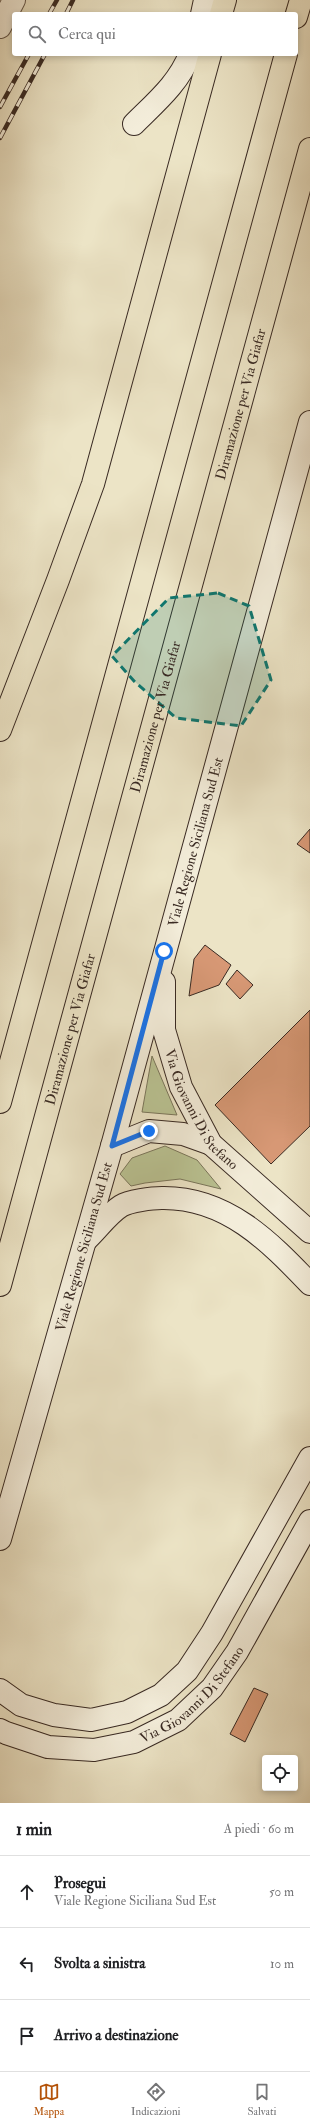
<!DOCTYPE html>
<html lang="it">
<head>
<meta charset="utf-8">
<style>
  :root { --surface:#fff; --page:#f6f6f6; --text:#202124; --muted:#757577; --line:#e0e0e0; --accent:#b45309 }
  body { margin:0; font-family:"IM FELL Double Pica",serif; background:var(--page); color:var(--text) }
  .controls { position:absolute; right:12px; bottom:12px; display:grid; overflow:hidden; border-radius:4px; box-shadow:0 2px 6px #0003 }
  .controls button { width:36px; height:36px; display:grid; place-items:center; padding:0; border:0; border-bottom:1px solid var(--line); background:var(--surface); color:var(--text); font:20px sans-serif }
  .stop { position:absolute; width:12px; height:12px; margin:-9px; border:3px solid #1a73e8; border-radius:50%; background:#fff }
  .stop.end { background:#1a73e8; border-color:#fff; box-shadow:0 1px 4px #0008 }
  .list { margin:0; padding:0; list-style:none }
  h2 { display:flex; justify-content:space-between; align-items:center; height:52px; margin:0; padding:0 16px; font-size:17px }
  h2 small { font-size:13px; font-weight:400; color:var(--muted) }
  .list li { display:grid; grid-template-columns:26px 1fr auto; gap:12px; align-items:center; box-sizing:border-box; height:72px; padding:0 16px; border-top:1px solid var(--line) }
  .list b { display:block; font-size:15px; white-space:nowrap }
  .list p { margin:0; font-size:13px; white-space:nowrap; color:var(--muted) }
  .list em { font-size:13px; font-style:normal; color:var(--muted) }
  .icon { flex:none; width:22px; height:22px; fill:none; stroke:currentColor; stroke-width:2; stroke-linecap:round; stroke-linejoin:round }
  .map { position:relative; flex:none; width:310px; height:1803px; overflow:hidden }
  .search { position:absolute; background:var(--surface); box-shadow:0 2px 6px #0003; left:12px; right:12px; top:12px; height:44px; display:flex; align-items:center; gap:10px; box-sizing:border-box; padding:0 14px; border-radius:4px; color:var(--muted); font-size:15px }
  .sheet { height:268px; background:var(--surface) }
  nav { display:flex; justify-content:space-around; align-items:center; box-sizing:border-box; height:56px; border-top:1px solid var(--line); background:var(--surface); font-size:11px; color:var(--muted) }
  nav a { display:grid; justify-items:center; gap:2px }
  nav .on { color:var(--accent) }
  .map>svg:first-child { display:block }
  .green { fill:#bac393; stroke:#7a765b }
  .building { fill:#d79875; stroke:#392a23 }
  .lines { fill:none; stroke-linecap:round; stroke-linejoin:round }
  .street-casing { stroke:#66584c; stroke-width:24 }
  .secondary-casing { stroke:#392a23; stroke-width:24 }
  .highway-casing { stroke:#392a23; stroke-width:24 }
  .street { stroke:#f3edda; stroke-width:22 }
  .secondary { stroke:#f3edda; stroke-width:22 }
  .highway { stroke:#ece4c6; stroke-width:22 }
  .rail-casing { stroke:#392a23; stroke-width:4.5 }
  .rail { stroke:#f3edda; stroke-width:3; stroke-dasharray:9; stroke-linecap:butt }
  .route { stroke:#1a73e8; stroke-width:5 }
  .marked { fill:#0f766e; fill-opacity:0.2; stroke:#0f766e; stroke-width:3; stroke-dasharray:8 5; stroke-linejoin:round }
  .labels { text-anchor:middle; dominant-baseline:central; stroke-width:3.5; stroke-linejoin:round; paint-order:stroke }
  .street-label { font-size:14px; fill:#392a23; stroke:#f3edda }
</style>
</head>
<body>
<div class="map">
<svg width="310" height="1803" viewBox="0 0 310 1803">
  <rect width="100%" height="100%" fill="#ece4c6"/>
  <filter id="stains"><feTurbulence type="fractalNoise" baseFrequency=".005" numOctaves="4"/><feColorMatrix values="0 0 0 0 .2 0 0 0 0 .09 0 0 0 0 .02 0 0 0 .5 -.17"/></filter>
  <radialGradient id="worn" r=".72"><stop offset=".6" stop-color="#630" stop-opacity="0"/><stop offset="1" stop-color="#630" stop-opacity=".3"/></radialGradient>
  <g class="green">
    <polygon points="152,1056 177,1115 142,1112"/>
    <polygon points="165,1146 197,1160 221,1189 180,1179 145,1183 131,1186 120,1174 132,1158"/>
  </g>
  <g class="building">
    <polygon points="310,829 310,853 297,844"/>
    <polygon points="205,945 231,965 219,985 189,996 194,959"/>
    <polygon points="237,970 253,985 240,999 226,984"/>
    <polygon points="310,1010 310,1126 271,1164 215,1105"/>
    <polygon points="254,1688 268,1694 245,1742 230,1734"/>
  </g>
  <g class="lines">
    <g class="street-casing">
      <polyline id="street" points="0,27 14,0"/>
    </g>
    <g class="secondary-casing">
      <g id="secondary">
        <polyline points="202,14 205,0"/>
        <path d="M134,124C156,102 179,83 190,54"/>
        <path id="s1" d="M164,982V1030L181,1087L211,1144L310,1232"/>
        <polyline points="112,1146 149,1131 183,1134 211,1144"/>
        <path d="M86,1240C97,1230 108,1214 121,1206C129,1201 152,1198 162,1198C226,1197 269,1241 310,1284"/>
        <path id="s2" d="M0,1539L112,1146L310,422"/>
        <polyline points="0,1690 21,1705 54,1715 91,1720 127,1712 161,1695 187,1671 212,1633 310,1458"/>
        <path id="s3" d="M0,1730L6,1733L48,1747L94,1750L134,1742L178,1720L212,1688L237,1652L310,1521"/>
      </g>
    </g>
    <g class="highway-casing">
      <g id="highway">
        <polyline points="221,14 225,0"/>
        <polyline points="296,17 301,0"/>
        <polyline points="0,730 58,580 93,484 210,54"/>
        <polyline points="0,1102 286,54"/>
        <path id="s4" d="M0,1285L310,149"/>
      </g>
    </g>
    <use href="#street" class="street"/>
    <use href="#secondary" class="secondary"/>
    <use href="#highway" class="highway"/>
    <g class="rail-casing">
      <g id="rail">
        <polyline points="49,14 57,0"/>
        <polyline points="66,14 73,0"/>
        <polyline points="0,107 29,54"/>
        <polyline points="0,138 45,54"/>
      </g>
    </g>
    <use href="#rail" class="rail"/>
  </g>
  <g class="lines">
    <polyline class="route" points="149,1131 112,1146 164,951"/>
  </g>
  <path class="marked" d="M218,593L249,606L271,680L241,726L176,718L134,681L112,656L169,598Z"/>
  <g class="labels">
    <g class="street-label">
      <text stroke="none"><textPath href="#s4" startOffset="913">Diramazione per Via Giafar</textPath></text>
      <text stroke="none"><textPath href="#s4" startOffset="589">Diramazione per Via Giafar</textPath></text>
      <text stroke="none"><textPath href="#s2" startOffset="724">Viale Regione Siciliana Sud Est</textPath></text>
      <text stroke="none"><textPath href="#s4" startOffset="265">Diramazione per Via Giafar</textPath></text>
      <text stroke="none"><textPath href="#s1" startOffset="137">Via Giovanni Di Stefano</textPath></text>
      <text stroke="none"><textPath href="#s2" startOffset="304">Viale Regione Siciliana Sud Est</textPath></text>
      <text stroke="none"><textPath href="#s3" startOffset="214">Via Giovanni Di Stefano</textPath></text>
    </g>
  </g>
  <rect width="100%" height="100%" filter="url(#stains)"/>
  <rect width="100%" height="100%" fill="url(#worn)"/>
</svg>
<div class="controls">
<button><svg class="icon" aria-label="locate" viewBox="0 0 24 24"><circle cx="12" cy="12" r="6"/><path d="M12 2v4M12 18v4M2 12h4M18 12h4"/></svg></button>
</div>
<div class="stop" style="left:164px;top:951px"></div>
<div class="stop end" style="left:149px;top:1131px"></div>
<div class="search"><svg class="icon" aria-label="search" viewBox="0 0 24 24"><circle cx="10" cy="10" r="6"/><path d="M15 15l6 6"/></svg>Cerca qui</div>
</div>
<section class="sheet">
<h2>1 min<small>A piedi · 60 m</small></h2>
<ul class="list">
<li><svg class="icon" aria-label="ahead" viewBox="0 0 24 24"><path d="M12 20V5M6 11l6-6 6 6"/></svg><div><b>Prosegui</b><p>Viale Regione Siciliana Sud Est</p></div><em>50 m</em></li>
<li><svg class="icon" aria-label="left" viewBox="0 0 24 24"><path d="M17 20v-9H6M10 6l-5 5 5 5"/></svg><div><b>Svolta a sinistra</b></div><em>10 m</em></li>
<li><svg class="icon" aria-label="arrive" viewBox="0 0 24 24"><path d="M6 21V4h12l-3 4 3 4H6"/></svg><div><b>Arrivo a destinazione</b></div></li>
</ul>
</section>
<nav>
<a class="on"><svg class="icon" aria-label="map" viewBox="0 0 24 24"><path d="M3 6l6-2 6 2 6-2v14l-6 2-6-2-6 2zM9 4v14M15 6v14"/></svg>Mappa</a>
<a><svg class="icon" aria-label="directions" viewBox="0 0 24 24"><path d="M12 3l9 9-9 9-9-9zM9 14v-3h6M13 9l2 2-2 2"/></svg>Indicazioni</a>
<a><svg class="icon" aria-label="saved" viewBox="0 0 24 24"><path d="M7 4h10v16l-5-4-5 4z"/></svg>Salvati</a>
</nav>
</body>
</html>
